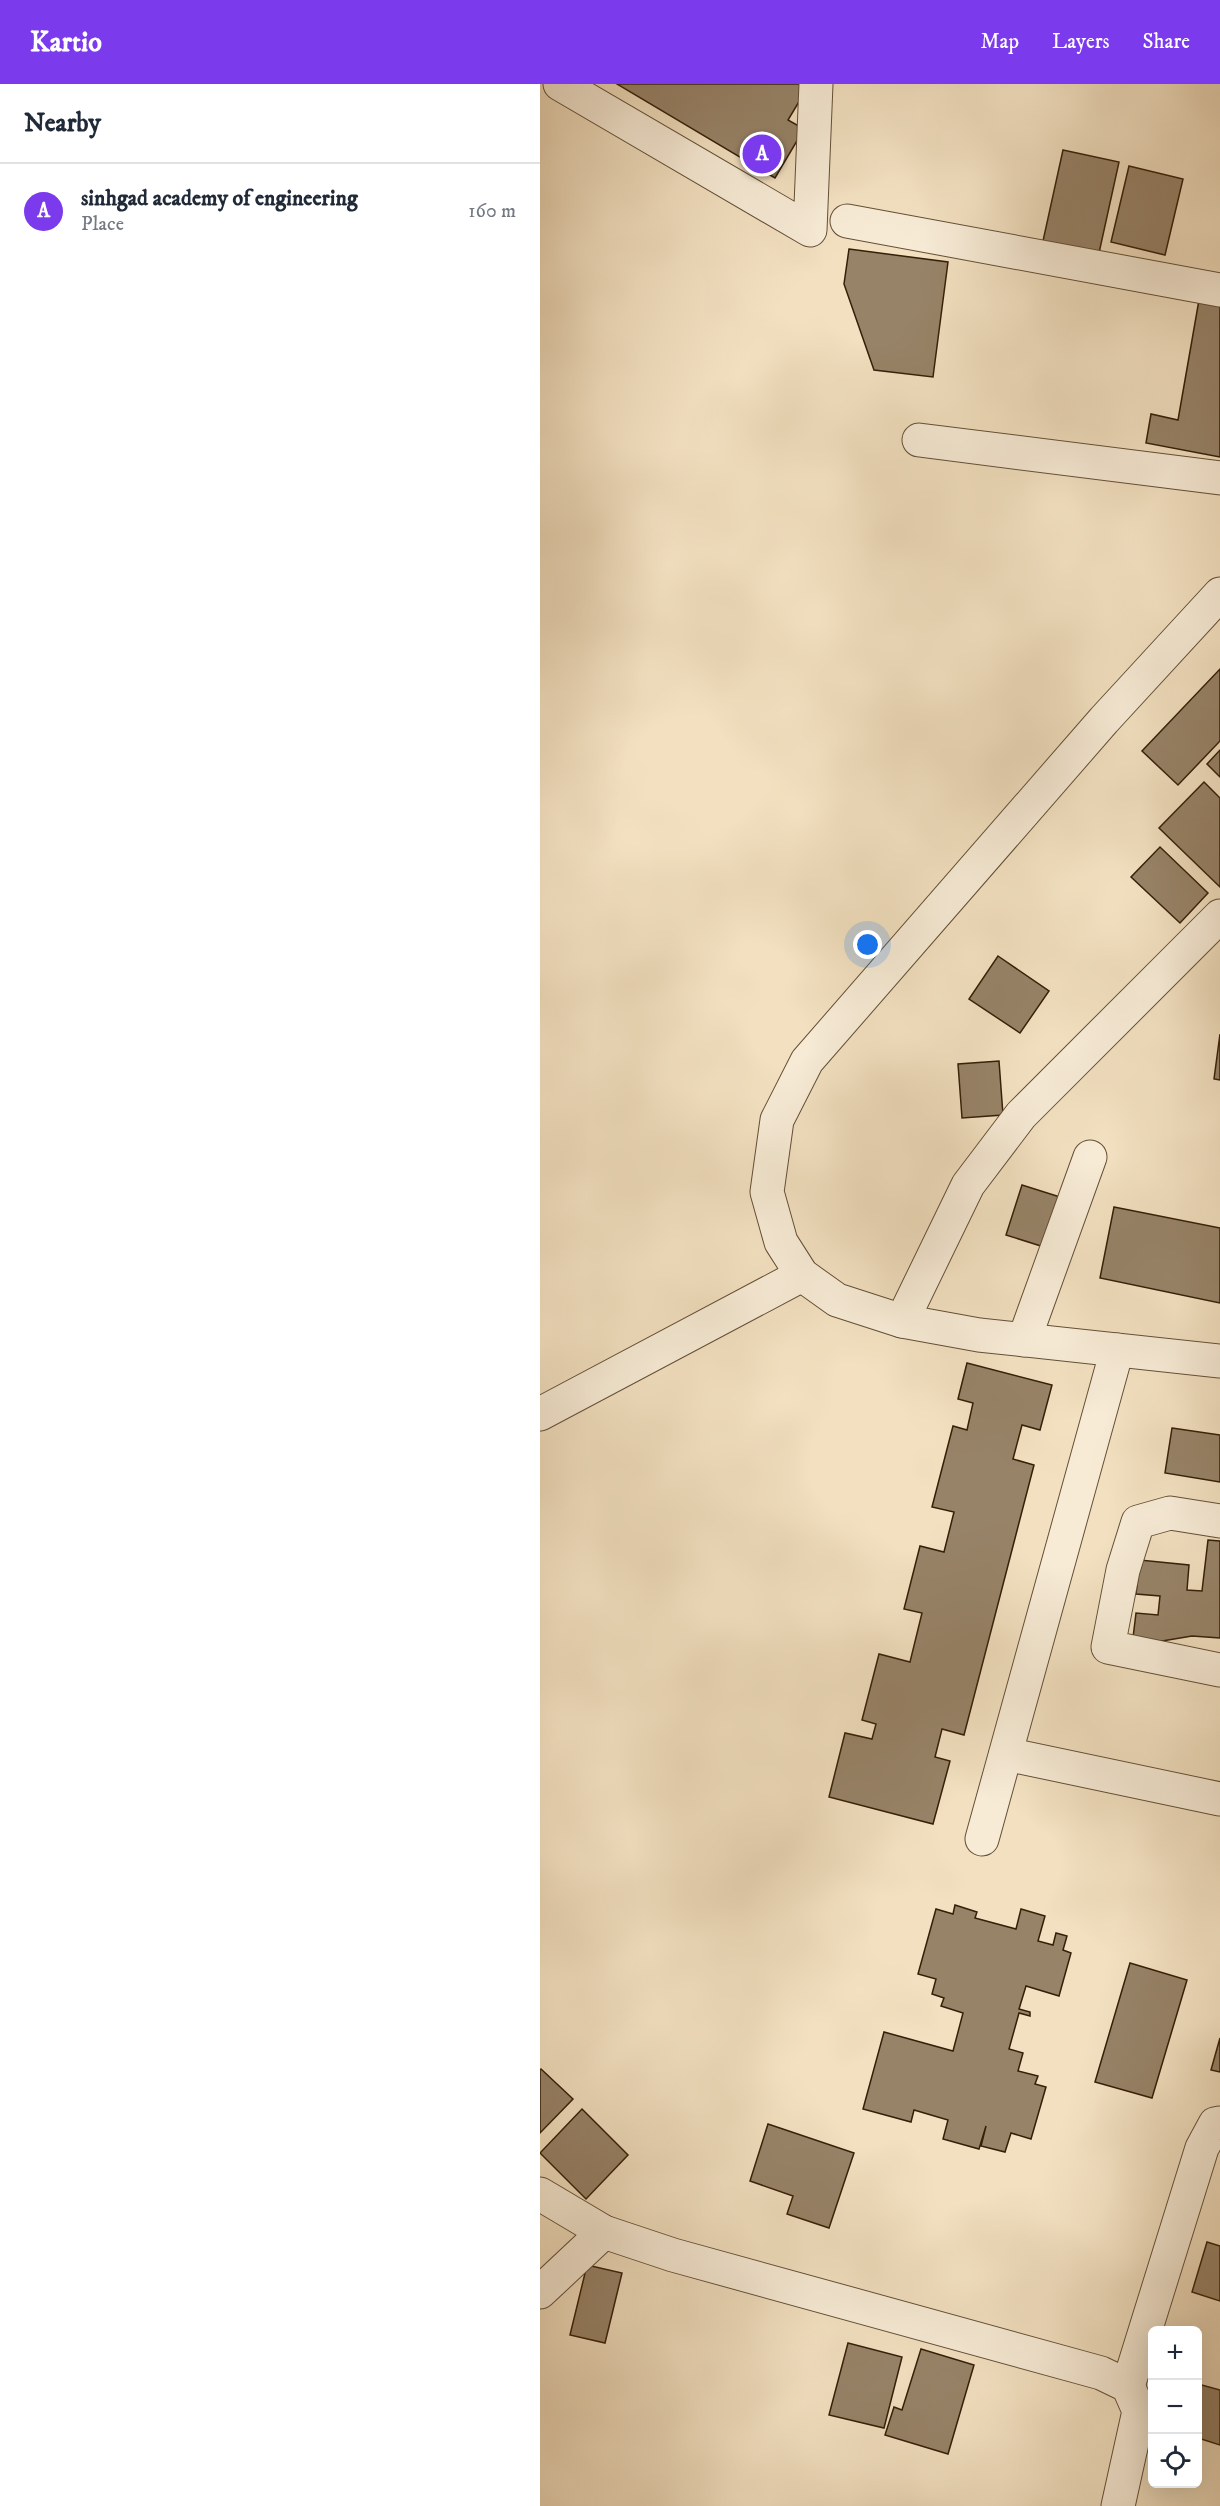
<!DOCTYPE html>
<html lang="en">
<head>
<meta charset="utf-8">
<style>
  :root { --surface:#fff; --page:#f6f6f7; --text:#1f2937; --muted:#747a83; --line:#e0e1e3; --accent:#7c3aed }
  body { margin:0; font-family:"IM FELL DW Pica",serif; background:var(--page); color:var(--text) }
  .controls { position:absolute; right:18px; bottom:18px; display:grid; overflow:hidden; border-radius:9px; box-shadow:0 6px 24px #0002 }
  .controls button { width:54px; height:54px; display:grid; place-items:center; padding:0; border:0; border-bottom:2px solid var(--line); background:var(--surface); color:var(--text); font:30px sans-serif }
  .you { position:absolute; left:328px; top:861px; width:21px; height:21px; margin:-15px; border:4px solid #fff; border-radius:50%; background:#1a73e8; box-shadow:0 0 0 9px #1a73e833 }
  .badge { display:grid; place-items:center; width:39px; height:39px; border-radius:50%; background:var(--accent); color:#fff; font-size:20px; font-weight:700 }
  .pin { position:absolute; translate:-50% -50%; border:3px solid #fff; box-shadow:0 2px 6px #0006 }
  .list { margin:0; padding:0; list-style:none }
  h2 { display:flex; justify-content:space-between; align-items:center; height:78px; margin:0; padding:0 24px; font-size:26px }
  h2 small { font-size:20px; font-weight:400; color:var(--muted) }
  .list li { display:grid; grid-template-columns:39px 1fr auto; gap:18px; align-items:center; box-sizing:border-box; height:96px; padding:0 24px; border-top:2px solid var(--line) }
  .list b { display:block; font-size:22px; white-space:nowrap }
  .list p { margin:0; font-size:20px; white-space:nowrap; color:var(--muted) }
  .list em { font-size:20px; font-style:normal; color:var(--muted) }
  .icon { flex:none; width:33px; height:33px; fill:none; stroke:currentColor; stroke-width:2; stroke-linecap:round; stroke-linejoin:round }
  .map { position:relative; flex:none; width:680px; height:2422px; overflow:hidden }
  header { display:flex; align-items:center; gap:36px; box-sizing:border-box; height:84px; padding:0 30px; background:var(--accent); color:#fff }
  header strong { font-size:28px }
  nav { display:flex; gap:33px; margin-inline-start:auto; font-size:21px }
  main { display:flex }
  aside { flex:1; background:var(--surface) }
  .map>svg:first-child { display:block }
  .building { fill:#978368; stroke:#351f08; stroke-width:1.5 }
  .lines { fill:none; stroke-linecap:round; stroke-linejoin:round }
  .minor-casing { stroke:#644f36; stroke-width:35 }
  .minor { stroke:#f7ebd6; stroke-width:33 }
</style>
</head>
<body>
<header>
<strong>Kartio</strong>
<nav><a>Map</a><a>Layers</a><a>Share</a></nav>
</header>
<main>
<aside>
<h2>Nearby<small></small></h2>
<ul class="list">
<li><span class="badge">A</span><div><b>sinhgad academy of engineering</b><p>Place</p></div><em>160 m</em></li>
</ul>
</aside>
<div class="map">
<svg width="680" height="2422" viewBox="0 0 680 2422">
  <rect width="100%" height="100%" fill="#f2e0c0"/>
  <filter id="stains"><feTurbulence type="fractalNoise" baseFrequency=".00333" numOctaves="4"/><feColorMatrix values="0 0 0 0 .2 0 0 0 0 .09 0 0 0 0 .02 0 0 0 .5 -.17"/></filter>
  <radialGradient id="worn" r=".72"><stop offset=".6" stop-color="#630" stop-opacity="0"/><stop offset="1" stop-color="#630" stop-opacity=".3"/></radialGradient>
  <g class="building">
    <polygon points="77,0 267,0 269,1 248,36 264,45 235,94"/>
    <polygon points="523,66 579,78 559,169 503,157"/>
    <polygon points="589,82 643,95 625,171 571,158"/>
    <polygon points="309,165 408,178 393,293 334,286 304,200"/>
    <polygon points="659,216 680,220 680,373 606,359 611,330 638,336"/>
    <polygon points="680,585 680,657 638,701 602,667"/>
    <polygon points="680,666 680,693 667,680"/>
    <polygon points="664,698 680,714 680,803 619,744"/>
    <polygon points="620,763 668,809 640,839 591,793"/>
    <polygon points="458,872 509,907 480,949 429,915"/>
    <polygon points="680,950 680,996 674,995"/>
    <polygon points="459,977 463,1031 422,1034 418,980"/>
    <polygon points="482,1101 520,1113 504,1163 466,1151"/>
    <polygon points="574,1123 680,1144 680,1219 560,1194"/>
    <polygon points="427,1279 512,1301 500,1346 482,1341 473,1375 494,1381 424,1651 402,1645 395,1673 410,1677 393,1740 289,1713 305,1649 332,1655 336,1640 322,1636 339,1570 370,1578 382,1529 364,1525 380,1462 404,1468 414,1428 392,1423 413,1342 427,1346 433,1319 418,1315"/>
    <polygon points="632,1344 680,1351 680,1398 625,1389"/>
    <polygon points="668,1456 680,1457 680,1554 652,1552 592,1562 596,1529 618,1531 620,1512 596,1510 600,1476 649,1481 647,1506 662,1507"/>
    <polygon points="415,1821 437,1828 435,1834 476,1845 481,1825 505,1832 498,1857 513,1861 516,1849 527,1852 523,1866 531,1869 519,1912 486,1902 479,1925 490,1928 490,1932 479,1929 469,1965 483,1969 478,1987 498,1992 495,2000 506,2003 491,2055 471,2049 465,2068 441,2062 446,2042 439,2065 403,2055 408,2036 374,2026 371,2038 323,2025 344,1948 413,1967 423,1929 401,1922 404,1914 392,1910 396,1895 378,1890 396,1825 413,1830"/>
    <polygon points="590,1879 647,1896 612,2014 555,1998"/>
    <polygon points="680,1954 680,1988 671,1986"/>
    <polygon points="1,1985 33,2015 0,2049 0,1986"/>
    <polygon points="42,2025 88,2071 46,2115 0,2069"/>
    <polygon points="228,2040 314,2069 289,2144 247,2130 253,2112 210,2097"/>
    <polygon points="667,2158 680,2162 680,2217 652,2208"/>
    <polygon points="47,2181 82,2189 65,2259 30,2251"/>
    <polygon points="308,2259 362,2273 344,2344 289,2331"/>
    <polygon points="381,2265 434,2281 408,2370 345,2351 354,2323 362,2326"/>
    <polygon points="658,2300 680,2306 680,2361 658,2354"/>
  </g>
  <g class="lines">
    <g class="minor-casing">
      <g id="minor">
        <polyline points="20,0 270,146 276,0"/>
        <polyline points="307,137 680,206"/>
        <polyline points="379,356 680,394"/>
        <polyline points="680,510 564,636 267,977 237,1036 227,1108 241,1158 262,1191 297,1216 362,1237 439,1251 680,1277"/>
        <polyline points="362,1237 428,1101 481,1031 680,832"/>
        <polyline points="484,1256 550,1073"/>
        <polyline points="0,1330 262,1191"/>
        <polyline points="680,1437 630,1429 598,1438 583,1486 568,1563 680,1586"/>
        <polyline points="466,1670 680,1715"/>
        <polyline points="442,1755 577,1266"/>
        <polyline points="0,2110 64,2148 133,2171 561,2289 588,2302 599,2327 578,2422"/>
        <polyline points="0,2208 64,2148"/>
        <polyline points="588,2302 662,2064 675,2040 680,2039"/>
      </g>
    </g>
    <use href="#minor" class="minor"/>
  </g>
  <rect width="100%" height="100%" filter="url(#stains)"/>
  <rect width="100%" height="100%" fill="url(#worn)"/>
</svg>
<div class="controls">
<button>+</button>
<button>−</button>
<button><svg class="icon" aria-label="locate" viewBox="0 0 24 24"><circle cx="12" cy="12" r="6"/><path d="M12 2v4M12 18v4M2 12h4M18 12h4"/></svg></button>
</div>
<div class="you"></div>
<div class="pin badge" style="left:222px;top:70px">A</div>
</div>
</main>
</body>
</html>
